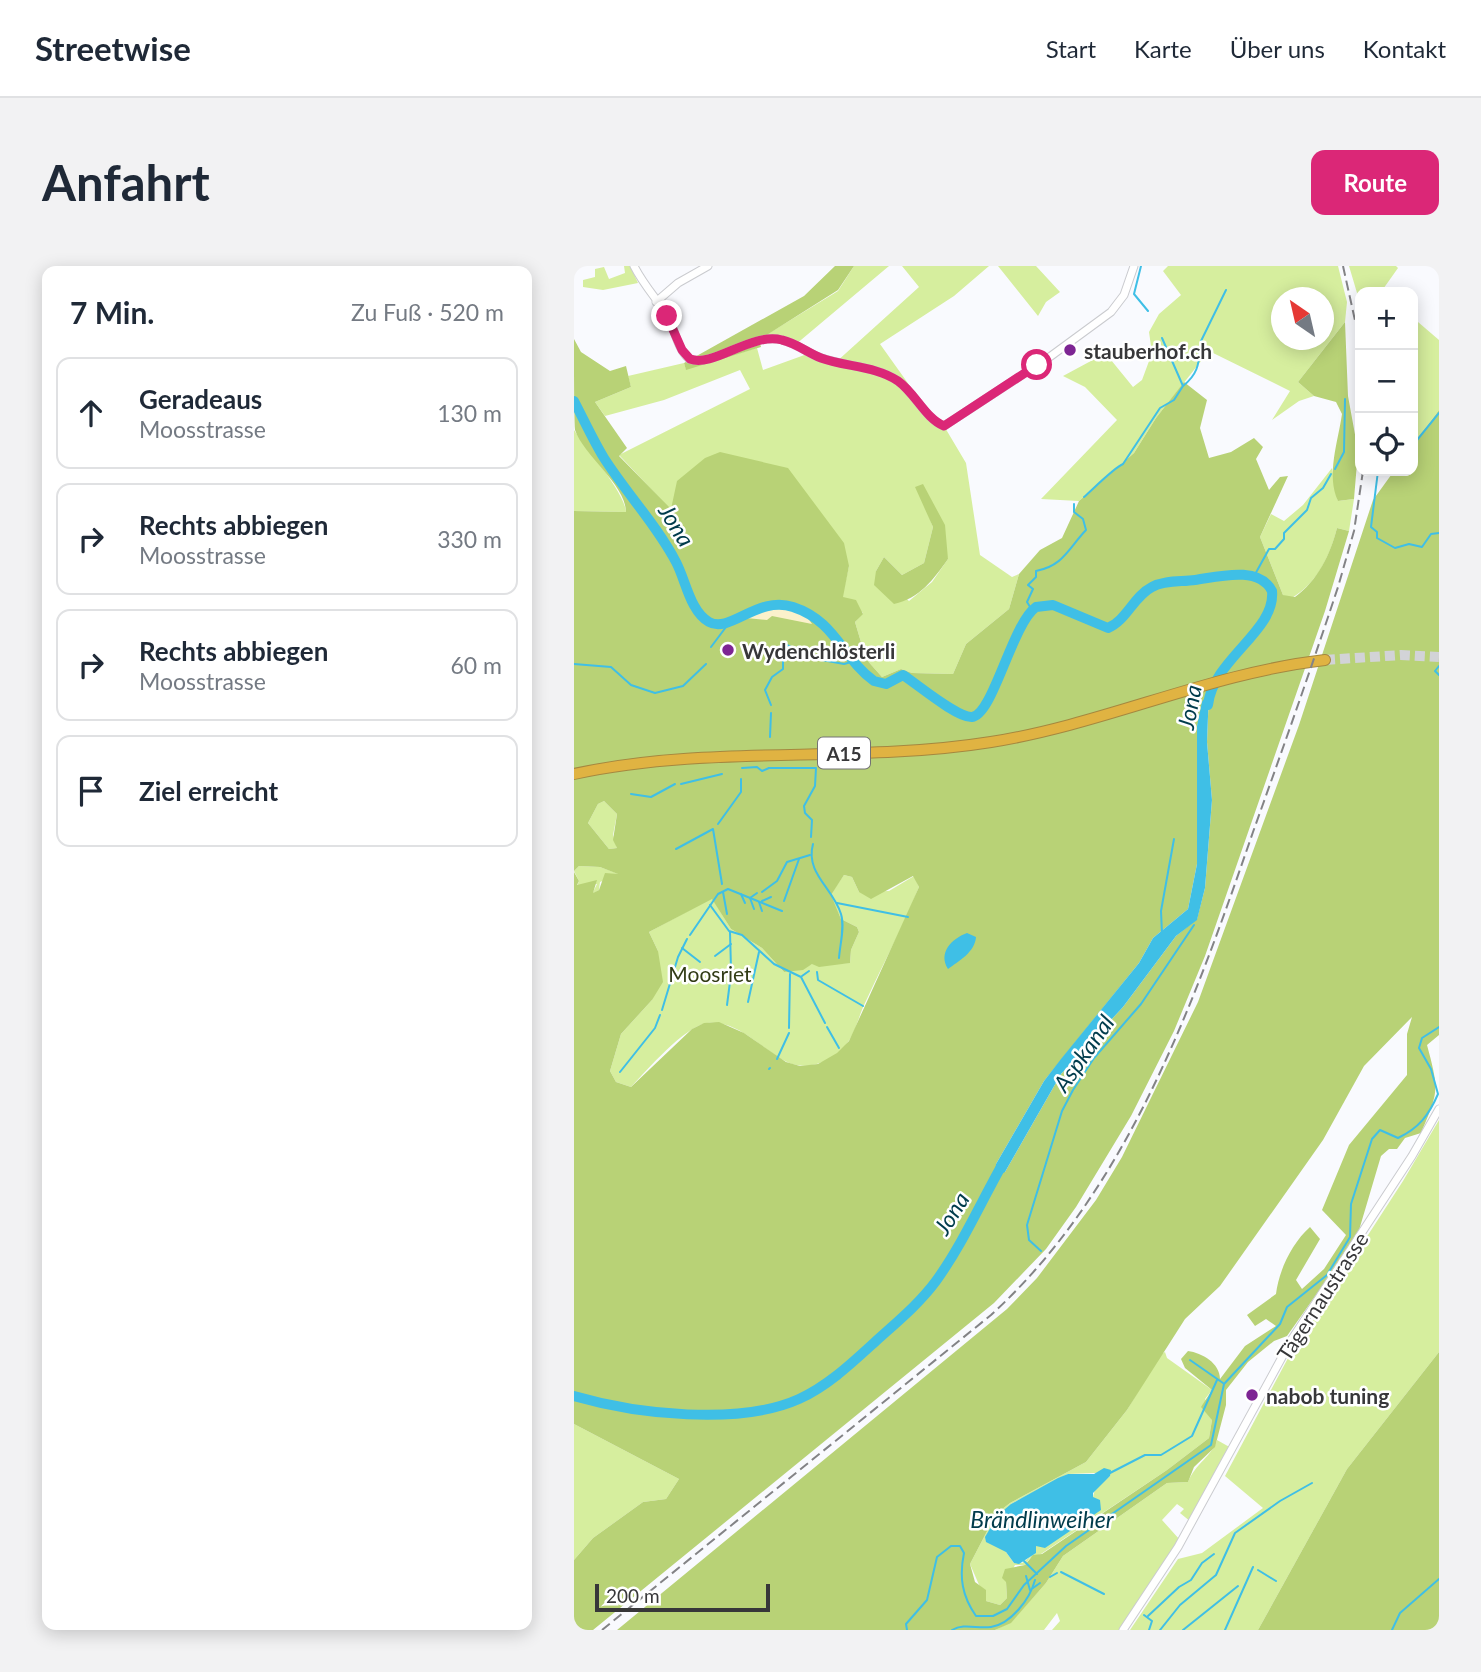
<!DOCTYPE html>
<html lang="de">
<head>
<meta charset="utf-8">
<style>
  :root { --surface:#fff; --page:#f2f2f3; --text:#1f2937; --muted:#747a83; --line:#e0e1e3; --accent:#db2777 }
  body { margin:0; font-family:Lato,sans-serif; background:var(--page); color:var(--text) }
  .controls { position:absolute; right:21px; top:21px; display:grid; overflow:hidden; border-radius:14px; box-shadow:0 4px 18px #0003 }
  .controls button { width:63px; height:63px; display:grid; place-items:center; padding:0; border:0; border-bottom:2px solid var(--line); background:var(--surface); color:var(--text); font:35px sans-serif }
  .compass { position:absolute; left:697px; top:21px; width:63px; height:63px; border-radius:50%; background:var(--surface); box-shadow:0 4px 18px #0003; rotate:326deg }
  .scale { position:absolute; left:21px; bottom:18px; width:175px; box-sizing:border-box; padding-left:7px; border:4px solid #373739; border-top:0; font-size:19px; line-height:24px; white-space:nowrap; color:#373739; -webkit-text-stroke:5px #fff; paint-order:stroke }
  .stop { position:absolute; width:21px; height:21px; margin:-16px; border:5px solid #db2777; border-radius:50%; background:#fff }
  .stop.end { background:#db2777; border-color:#fff; box-shadow:0 2px 7px #0008 }
  .list { margin:0; padding:0; list-style:none }
  h2 { display:flex; justify-content:space-between; align-items:center; height:91px; margin:0; padding:0 28px; font-size:30px }
  h2 small { font-size:23px; font-weight:400; color:var(--muted) }
  .list li { display:grid; grid-template-columns:46px 1fr auto; gap:21px; align-items:center; box-sizing:border-box; height:112px; margin:0 14px 14px; padding:0 14px; border:2px solid var(--line); border-radius:14px }
  .list b { display:block; font-size:26px; white-space:nowrap }
  .list p { margin:0; font-size:23px; white-space:nowrap; color:var(--muted) }
  .list em { font-size:23px; font-style:normal; color:var(--muted) }
  .icon { flex:none; width:38px; height:38px; fill:none; stroke:currentColor; stroke-width:2; stroke-linecap:round; stroke-linejoin:round }
  .map { position:relative; flex:none; width:865px; height:1364px; overflow:hidden; border-radius:14px }
  header { display:flex; align-items:center; gap:42px; box-sizing:border-box; height:98px; padding:0 35px; background:var(--surface); border-bottom:2px solid var(--line) }
  header strong { font-size:33px }
  nav { display:flex; gap:38px; margin-inline-start:auto; font-size:24px }
  .intro { display:flex; align-items:center; justify-content:space-between; box-sizing:border-box; height:168px; padding:0 42px }
  h1 { margin:0; font-size:49px }
  .button { padding:18px 32px; border-radius:14px; background:var(--accent); color:#fff; font-size:24px; font-weight:700 }
  main { display:flex; gap:42px; padding:0 42px }
  aside { flex:1; background:var(--surface); border-radius:14px; box-shadow:0 4px 18px #0003 }
  .map>svg:first-child { display:block }
  .green { fill:#d6ee9e; fill-rule:evenodd }
  .forest { fill:#b8d276; fill-rule:evenodd }
  .sand { fill:#fbf1cb }
  .water { fill:#3fbfe6 }
  .lines { fill:none; stroke-linecap:round; stroke-linejoin:round }
  .stream { stroke:#3fbfe6; stroke-width:2 }
  .river { stroke:#3fbfe6; stroke-width:10 }
  .highway-tunnel { stroke:#d2d3d7; stroke-width:10; stroke-dasharray:10 5; stroke-linecap:butt }
  .minor-casing { stroke:#cacbcf; stroke-width:9 }
  .highway-casing { stroke:#a5883f; stroke-width:12 }
  .minor { stroke:#fff; stroke-width:7 }
  .highway { stroke:#e0b342; stroke-width:10 }
  .rail { stroke:#838386; stroke-width:2; stroke-dasharray:10 5; stroke-linecap:butt }
  .route { stroke:#db2777; stroke-width:9 }
  .poi-dot { fill:#7d2593; stroke:#fff; stroke-width:2.5 }
  .labels { text-anchor:middle; dominant-baseline:central; stroke-width:5; stroke-linejoin:round; paint-order:stroke }
  .shield { fill:#fff; stroke:#737374; stroke-width:2 }
  .shield-label { font-size:19px; font-weight:bold; fill:#373739 }
  .poi-label { font-size:21px; font-weight:bold; fill:#373739; stroke:#fff; text-anchor:start }
  .park-label { font-size:21px; fill:#323c16; stroke:#fff }
  .street-label { font-size:21px; fill:#373739; stroke:#fff }
  .water-label { font-size:23px; font-style:italic; fill:#013c4c; stroke:#fff }
</style>
</head>
<body>
<header>
<strong>Streetwise</strong>
<nav><a>Start</a><a>Karte</a><a>Über uns</a><a>Kontakt</a></nav>
</header>
<div class="intro"><h1>Anfahrt</h1><a class="button">Route</a></div>
<main>
<aside>
<h2>7 Min.<small>Zu Fuß · 520 m</small></h2>
<ul class="list">
<li><svg class="icon" aria-label="ahead" viewBox="0 0 24 24"><path d="M12 20V5M6 11l6-6 6 6"/></svg><div><b>Geradeaus</b><p>Moosstrasse</p></div><em>130 m</em></li>
<li><svg class="icon" aria-label="right" viewBox="0 0 24 24"><path d="M7 20v-9h11M14 6l5 5-5 5"/></svg><div><b>Rechts abbiegen</b><p>Moosstrasse</p></div><em>330 m</em></li>
<li><svg class="icon" aria-label="right" viewBox="0 0 24 24"><path d="M7 20v-9h11M14 6l5 5-5 5"/></svg><div><b>Rechts abbiegen</b><p>Moosstrasse</p></div><em>60 m</em></li>
<li><svg class="icon" aria-label="arrive" viewBox="0 0 24 24"><path d="M6 21V4h12l-3 4 3 4H6"/></svg><div><b>Ziel erreicht</b></div></li>
</ul>
</aside>
<div class="map">
<svg width="865" height="1364" viewBox="0 0 865 1364">
  <rect width="100%" height="100%" fill="#f9fafe"/>
  <g class="green">
    <polygon points="50,0 56,0 64,17 29,24 9,21 9,14 21,11 21,3 30,1 35,13 51,7"/>
    <polygon points="280,0 315,0 221,79 184,74 264,25"/>
    <path d="M328,0H415L380,30L306,78L358,151L370,160L392,197L406,289L438,311L445,308L435,343L392,378L379,408L338,407L327,403L308,411L292,393L281,356L289,347L268,331L275,300L97,244L45,189L176,123L166,104L90,134L31,150L21,136L57,121L54,110L110,97L112,103L183,82L189,104L236,87L261,97L345,21ZM352,243L374,293L358,316L335,335L302,305L310,291L328,309L350,297L359,261Z"/>
    <polygon points="424,0 462,0 486,26 472,36 464,50"/>
    <path d="M594,0H764L773,36L771,56L724,116L740,130L725,135L698,154L716,125L635,85L582,152L560,187L505,235L467,233L543,154L511,121L489,110L528,89L537,94L559,121L568,114L578,87L575,66L585,48L607,29L589,5ZM708,32H750V74H708Z"/>
    <polygon points="775,0 822,0 824,2 807,26 786,26 786,37"/>
    <polygon points="844,56 865,74 865,144 839,179 839,67"/>
    <path d="M0,164C12,181 52,229 52,246L0,245Z"/>
    <path d="M758,202L764,235L780,233L775,265L763,262C756,290 743,318 716,333L709,329L686,271L697,248L710,255L729,239Z"/>
    <polygon points="30,535 43,548 39,569 43,582 35,583 14,557 24,538"/>
    <polygon points="5,600 26,601 45,608 26,616 25,624 18,628 23,618 3,620 5,615 0,605"/>
    <path d="M270,609L278,611L285,626L315,625L340,610L345,621C329,661 309,698 291,737C285,749 282,765 274,776C261,795 234,806 213,796C188,784 164,753 133,757C111,760 73,804 57,821L42,816L36,805L47,768L78,734L84,685L75,666L138,632L157,663L188,682L210,706L238,698L276,697L277,684L285,666L283,661L267,653L256,629Z"/>
    <polygon points="865,854 865,1086 773,1203 684,1364 556,1364 604,1293 628,1287 689,1242 651,1210 713,1094 829,915"/>
    <path d="M591,1086L593,1092L638,1124L631,1133L638,1154L635,1172L593,1204L467,1288L456,1292L451,1299H441L432,1316L433,1332L426,1339L412,1335L396,1298L422,1248L436,1237L512,1196L553,1144L586,1089ZM521,1207L536,1210L521,1223L519,1231L462,1280L461,1287L448,1297H440L432,1286L437,1238L494,1208Z"/>
    <polygon points="0,1158 105,1213 92,1233 69,1236 19,1272 0,1294"/>
    <path d="M643,1174L659,1183L617,1256L606,1247L610,1243L603,1238L588,1254L606,1274L578,1320L545,1364H478L486,1355L483,1347L470,1364H421L437,1356L472,1317L489,1290L593,1217L614,1216C621,1198 639,1189 643,1174Z"/>
  </g>
  <g class="forest">
    <polygon points="261,0 280,0 264,24 185,74 187,81 112,104 110,97 230,30"/>
    <path d="M771,56L774,130L784,185L780,233L764,235C752,209 764,176 768,148L762,136L740,130L724,116Z"/>
    <path d="M0,73L7,86L36,105L52,100L57,121L21,136L53,182L45,190L97,243L103,215L131,192L146,186L214,202L270,277L275,300L269,331L282,334L289,348L281,356L292,393L308,411L327,403L338,407L379,408L392,378L435,343L445,308L466,284L488,272L505,235L560,187L582,152L610,116L633,134L626,162L635,192L657,186L680,172L689,181L682,193L695,224L706,211L714,210L686,271L709,329L721,331C744,314 756,289 763,262L775,265L751,345L631,690L600,765L557,850L502,941L472,983L420,1037L19,1364H0V1294L19,1272L69,1236L92,1233L105,1213L0,1158V606L5,615L3,619L23,614L19,627L25,624L31,607L44,608L26,601L5,600L0,605V245L52,246C52,219 10,190 1,164C0,149 0,92 0,73ZM635,426L633,476L638,534L631,622L623,653L602,670L549,741L487,808L431,906L422,898L470,815L565,697L579,672L614,643L623,598V460ZM30,535L43,548L39,574L43,582L35,583L14,557L24,538ZM270,609L278,611L285,626L297,633L339,610L345,621L275,775L263,787L244,798L226,800L212,796L170,767L145,756L130,757L118,763L57,821L42,816L36,805L47,768L78,734L89,716L84,685L75,666L138,633L157,663L188,682L210,706L229,704L238,698L245,701L276,697L277,684L285,666L283,661L267,653L257,629Z"/>
    <path d="M865,144V769L853,779C865,824 865,825 847,867L831,872L823,883H815L807,890L783,971L713,1070L700,1075L674,1096L652,1124V1139L641,1181L620,1201L614,1216L593,1217L489,1290L472,1317L437,1357L421,1364H43L433,1043L463,1012L522,934L548,891L624,736L725,459L799,234L820,205H839V179ZM838,751L833,768V809L775,879L748,944L772,969L750,1003L728,1023L722,1014L746,973L736,961C718,977 705,1004 702,1028L673,1049L681,1060L692,1053L702,1060L671,1080L646,1113C646,1097 628,1087 614,1085L607,1093L611,1102L638,1124L627,1141L638,1154L635,1172L593,1204L468,1288L459,1289L451,1299L431,1303L428,1312L432,1316L433,1332L426,1339L412,1335V1324L401,1316L396,1298L422,1248L436,1237L512,1196L553,1144L611,1053L646,1020L749,874L790,800Z"/>
    <path d="M349,218L371,259L374,293C359,314 346,332 320,338L300,319L302,305L310,291L328,309L350,297L359,261L341,221Z"/>
    <polygon points="865,1086 865,1364 684,1364 773,1203"/>
  </g>
  <polygon class="sand" points="212,338 228,343 238,358 198,350 193,354 172,352 177,345"/>
  <g class="water">
    <polygon points="635,425 633,476 638,534 631,622 623,654 602,670 549,741 487,808 431,906 421,911 422,898 470,815 487,793 565,697 579,672 614,643 623,598 623,460 628,436"/>
    <path d="M393,667L402,671C401,686 385,695 374,703C364,687 377,673 393,667Z"/>
    <polygon points="530,1202 537,1204 536,1210 519,1227 519,1231 526,1234 527,1244 471,1282 462,1280 462,1287 445,1298 440,1297 432,1286 412,1276 411,1271 424,1249 437,1238 484,1212 494,1208 520,1208"/>
  </g>
  <g class="lines">
    <g class="stream">
      <polyline points="567,0 560,28 574,45"/>
      <polyline points="627,75 652,24"/>
      <path d="M609,120C623,109 625,99 626,82"/>
      <polyline points="839,179 865,147"/>
      <polyline points="761,203 770,186 771,133"/>
      <polyline points="804,205 797,261 803,266 803,272 821,282 835,278 848,281 857,268 865,267"/>
      <path d="M510,231C519,223 541,201 549,198L586,142L600,134L609,120L588,72"/>
      <polyline points="679,312 695,283 701,283 710,273 710,267 733,244 737,232 749,222 757,208"/>
      <path d="M458,344L453,336L459,323L454,319L462,311V305C489,300 494,283 512,264L509,253L500,246V238"/>
      <polyline points="137,381 155,357"/>
      <polyline points="0,398 37,401 57,419 81,427 109,420 132,398"/>
      <polyline points="865,400 861,405 865,409"/>
      <polyline points="197,439 191,424 198,411 209,403 209,383 213,379 237,392 270,398 281,395"/>
      <polyline points="196,471 197,447"/>
      <polyline points="168,502 183,501 188,505 195,502"/>
      <polyline points="195,502 242,502 241,520 230,540 231,547 238,554 237,571"/>
      <polyline points="107,518 148,508"/>
      <polyline points="57,528 77,531 101,518"/>
      <polyline points="144,558 167,526 167,513"/>
      <path d="M239,578C231,607 259,622 267,648C271,661 266,678 265,692"/>
      <polyline points="102,583 139,563 148,618"/>
      <polyline points="149,626 153,648"/>
      <polyline points="188,626 203,615 213,596 236,589"/>
      <polyline points="167,628 171,637"/>
      <polyline points="188,635 197,631"/>
      <polyline points="210,635 225,593"/>
      <polyline points="185,636 188,645"/>
      <polyline points="263,637 334,651"/>
      <polyline points="136,639 155,665 168,669 200,698 227,711 251,757"/>
      <polyline points="180,643 176,632 183,627"/>
      <polyline points="156,666 157,703"/>
      <polyline points="588,668 587,645 600,573"/>
      <polyline points="116,669 144,628 154,623 208,645"/>
      <polyline points="108,682 126,696"/>
      <polyline points="141,690 157,678"/>
      <polyline points="243,706 244,714 289,740"/>
      <polyline points="228,710 235,705"/>
      <polyline points="174,736 185,686"/>
      <polyline points="153,739 157,708"/>
      <polyline points="88,744 104,691 113,673"/>
      <polyline points="253,761 265,782"/>
      <polyline points="215,762 216,708"/>
      <polyline points="203,793 215,767"/>
      <polyline points="195,803 196,802"/>
      <polyline points="46,806 81,762 86,749"/>
      <polyline points="467,985 455,974 453,959 488,845 499,824 520,792 567,738 620,659"/>
      <polyline points="616,1094 649,1117"/>
      <polyline points="536,1207 571,1189 587,1189 618,1170 643,1114"/>
      <polyline points="450,1295 463,1308"/>
      <polyline points="684,1304 702,1315"/>
      <polyline points="487,1306 530,1328"/>
      <polyline points="452,1310 456,1324"/>
      <polyline points="476,1311 483,1307"/>
      <polyline points="459,1322 466,1317"/>
      <polyline points="570,1349 578,1355 575,1364"/>
      <polyline points="574,1350 605,1321 617,1314 628,1297 640,1288"/>
      <path d="M333,1364L332,1358L353,1334L363,1291L377,1280H386L390,1287C385,1311 388,1330 402,1350H419L433,1343L450,1319L492,1280L637,1179L650,1118L706,1058L713,1041L753,1009L776,971L777,938L798,873L806,864L824,872C845,862 855,849 864,828L857,803L845,782L848,772L865,761"/>
      <path d="M378,1364C390,1357 403,1363 417,1361C437,1358 456,1333 461,1314"/>
      <polyline points="586,1364 606,1339 642,1309 661,1267 706,1235 738,1217"/>
      <polyline points="609,1364 664,1320"/>
      <polyline points="651,1364 679,1301"/>
      <polyline points="818,1364 826,1347 865,1313"/>
    </g>
    <g class="river">
      <path d="M0,135C10,154 19,174 30,192C53,228 82,258 102,296C112,315 116,345 135,356C156,368 184,329 219,341C262,355 268,392 300,415L312,418L329,409C343,418 383,452 398,451C419,449 438,358 462,341L479,339L534,362C552,355 560,330 578,321C591,314 607,316 621,314C643,311 685,299 698,325C702,365 639,393 634,439"/>
      <path d="M0,1130C62,1148 165,1160 225,1133C254,1120 279,1096 302,1075C323,1056 345,1038 362,1015C388,979 406,938 428,899"/>
    </g>
    <polyline class="highway-tunnel" points="751,394 827,389 865,391"/>
    <g class="minor-casing">
      <g id="minor">
        <path d="M60,0C69,18 81,31 92,47C101,62 102,81 115,93C139,102 177,66 208,74C221,77 231,85 242,90C268,101 301,99 324,115C341,127 351,153 370,160L477,90L537,46L550,29L560,0"/>
        <polyline points="82,36 104,17 134,0"/>
        <polyline points="549,1364 604,1281 718,1073 838,890 865,843"/>
      </g>
    </g>
    <g class="highway-casing">
      <path id="highway" d="M0,508C138,478 279,498 417,476C531,458 636,407 751,394"/>
    </g>
    <use href="#minor" class="minor"/>
    <use href="#highway" class="highway"/>
    <g class="rail">
      <polyline points="769,0 786,77"/>
      <path d="M28,1364L417,1049C554,924 620,737 679,566C708,485 737,403 764,321L780,265L789,205"/>
    </g>
  </g>
  <g class="lines">
    <path class="route" d="M93,50L108,84L116,93C139,102 177,66 208,74C222,77 234,87 247,92C272,101 302,100 324,115C341,127 352,153 370,160L463,99"/>
  </g>
  <g class="poi-dot">
    <circle cx="496" cy="84" r="7"/>
    <circle cx="154" cy="384" r="7"/>
    <circle cx="678" cy="1129" r="7"/>
  </g>
  <g class="labels">
    <rect class="shield" x="244" y="471.5" width="52" height="31" rx="5"/>
    <g class="shield-label">
      <text x="270" y="487">A15</text>
    </g>
    <g class="poi-label">
      <text x="510" y="84">stauberhof.ch</text>
      <text x="168" y="384">Wydenchlösterli</text>
      <text x="692" y="1129">nabob tuning</text>
    </g>
    <g class="park-label">
      <text x="136" y="707">Moosriet</text>
    </g>
    <g class="street-label">
      <text transform="translate(748 1030) rotate(-57)">Tägernaustrasse</text>
    </g>
    <g class="water-label">
      <text transform="translate(103 259) rotate(58)">Jona</text>
      <text transform="translate(615 441) rotate(-79)">Jona</text>
      <text transform="translate(509 787) rotate(-55)">Aspkanal</text>
      <text transform="translate(377 947) rotate(-58)">Jona</text>
      <text x="468" y="1253">Brändlinweiher</text>
    </g>
  </g>
</svg>
<div class="controls">
<button>+</button>
<button>−</button>
<button><svg class="icon" aria-label="locate" viewBox="0 0 24 24"><circle cx="12" cy="12" r="6"/><path d="M12 2v4M12 18v4M2 12h4M18 12h4"/></svg></button>
</div>
<svg class="compass" viewBox="-18 -18 36 36"><path d="M0-13l5 13h-10z" fill="#e53935"/><path d="M0 13l5-13h-10z" fill="#747a83"/></svg>
<div class="scale">200 m</div>
<div class="stop" style="left:463px;top:99px"></div>
<div class="stop end" style="left:93px;top:50px"></div>
</div>
</main>
</body>
</html>
